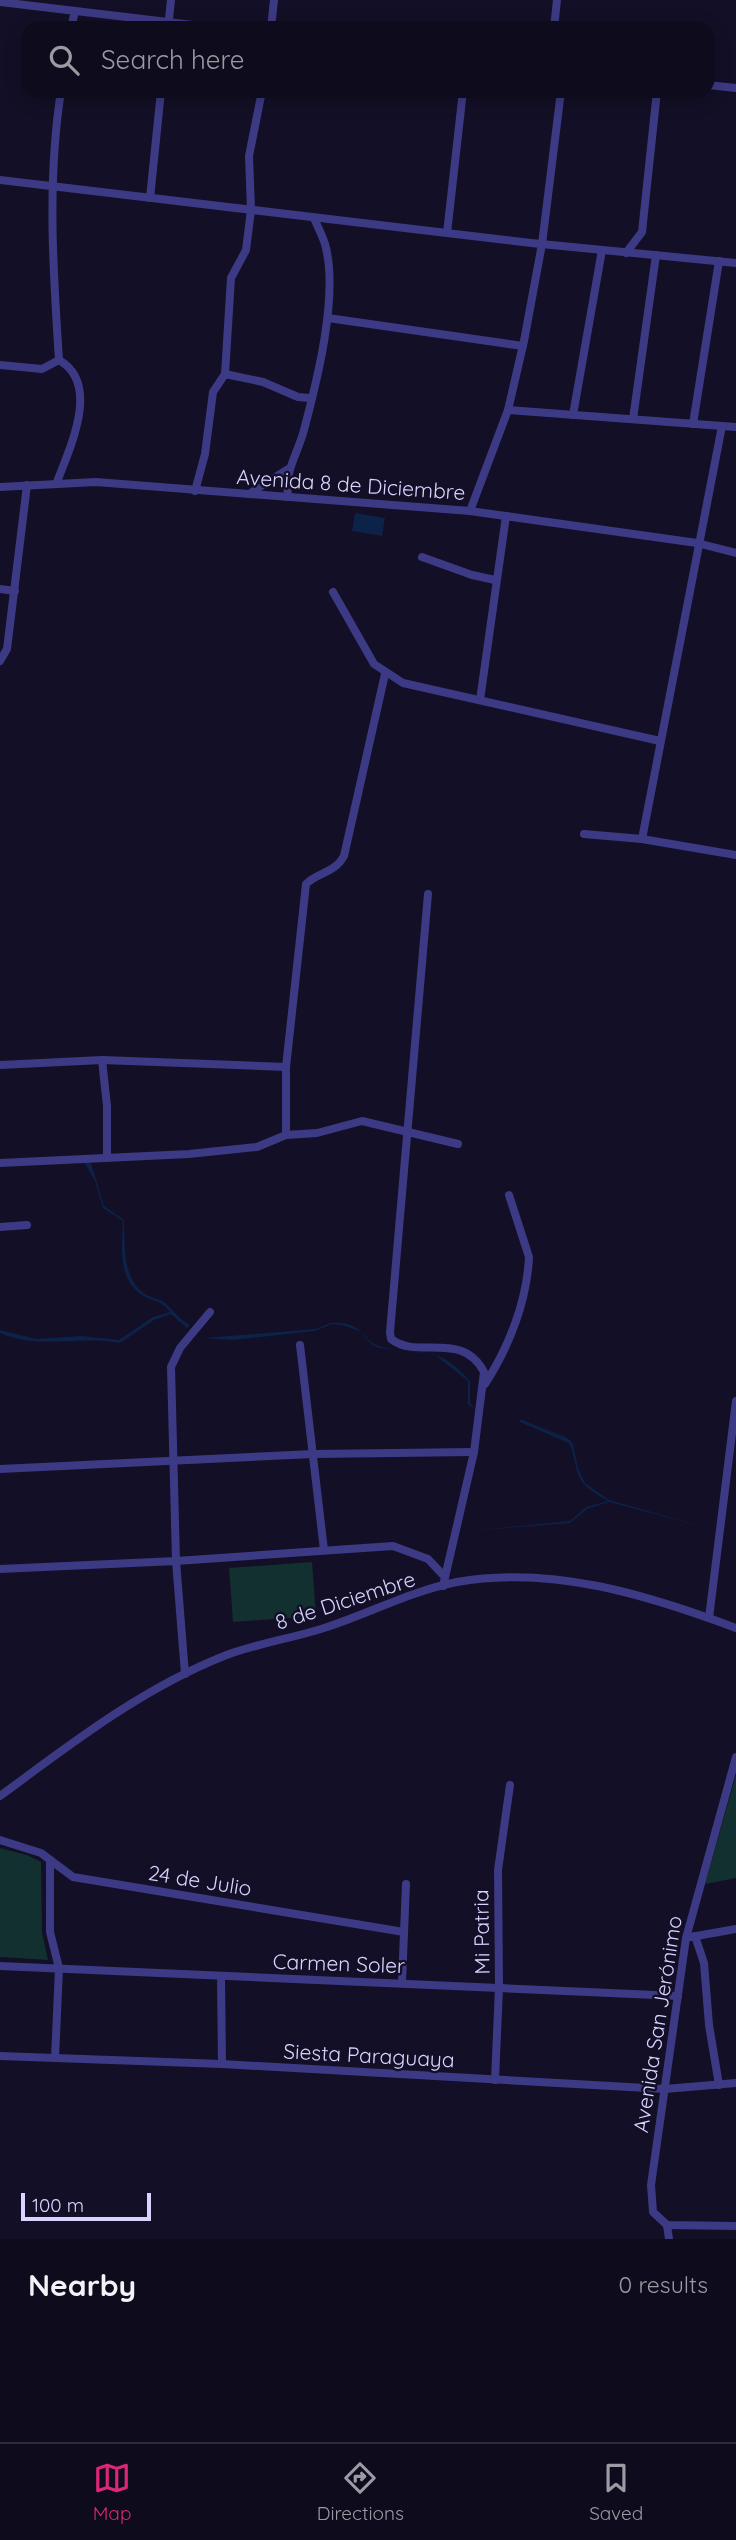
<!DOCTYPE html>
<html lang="en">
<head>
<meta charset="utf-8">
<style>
  :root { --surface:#0e0b1c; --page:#1c1929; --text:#f1f3f6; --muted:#9b9ba3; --line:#2e2b3b; --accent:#db2777 }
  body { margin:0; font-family:Quicksand,sans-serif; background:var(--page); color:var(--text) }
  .scale { position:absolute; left:21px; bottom:18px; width:130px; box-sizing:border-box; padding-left:7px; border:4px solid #d9d4ff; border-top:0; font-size:19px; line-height:24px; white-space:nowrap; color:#d9d4ff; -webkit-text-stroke:5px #130f26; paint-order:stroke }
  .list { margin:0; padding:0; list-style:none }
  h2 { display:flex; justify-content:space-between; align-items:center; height:91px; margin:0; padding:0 28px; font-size:30px }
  h2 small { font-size:23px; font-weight:400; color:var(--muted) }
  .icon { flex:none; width:38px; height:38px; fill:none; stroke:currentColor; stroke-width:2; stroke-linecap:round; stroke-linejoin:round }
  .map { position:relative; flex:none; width:736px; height:2239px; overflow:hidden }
  .search { position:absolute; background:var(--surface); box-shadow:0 4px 18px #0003; left:21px; right:21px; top:21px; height:77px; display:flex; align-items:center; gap:18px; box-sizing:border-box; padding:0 24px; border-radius:21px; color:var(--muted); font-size:26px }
  .sheet { height:203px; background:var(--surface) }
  nav { display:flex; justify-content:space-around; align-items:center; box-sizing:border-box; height:98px; border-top:2px solid var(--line); background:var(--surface); font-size:19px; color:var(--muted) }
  nav a { display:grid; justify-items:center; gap:4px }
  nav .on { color:var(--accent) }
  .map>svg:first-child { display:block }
  .green { fill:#12302f }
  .water { fill:#0c2248 }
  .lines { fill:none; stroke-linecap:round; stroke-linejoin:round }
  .stream { stroke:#0c2248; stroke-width:2.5 }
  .minor { stroke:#3d3a85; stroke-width:8 }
  .labels { text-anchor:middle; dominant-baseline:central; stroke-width:5; stroke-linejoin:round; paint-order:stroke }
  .street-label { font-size:21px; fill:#d9d4ff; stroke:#130f26 }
</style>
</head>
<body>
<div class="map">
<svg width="736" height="2239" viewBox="0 0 736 2239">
  <rect width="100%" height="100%" fill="#130f26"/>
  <g class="green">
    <polygon points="312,1562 316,1616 233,1622 229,1568"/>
    <polygon points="736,1775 736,1878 705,1884"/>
    <polygon points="0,1848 27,1855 41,1862 42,1933 48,1960 0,1957"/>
  </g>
  <g class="water">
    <polygon points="355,513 385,518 382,536 352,531"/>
    <path d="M84,1162L91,1163L104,1206L124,1220C125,1244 122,1279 145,1294C151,1298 159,1298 165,1303C174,1311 179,1319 190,1325L187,1328L171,1314L154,1320L120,1343C80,1335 37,1350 0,1333V1330L36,1339L81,1336L119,1340L153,1317L170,1312C162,1300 153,1302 142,1295C117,1278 122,1247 123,1221L103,1208L95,1181Z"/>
    <path d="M330,1323C367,1321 360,1342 382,1347C423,1357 435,1342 470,1381V1403L475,1409L468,1404V1381L434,1354L379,1348L371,1344L360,1331L342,1325L332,1324L315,1331L233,1340L204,1338L316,1329Z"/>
    <path d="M505,1413L566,1437L573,1444L578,1468L585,1483L609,1500L712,1529L609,1502L587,1509L570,1523L468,1531L570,1521L586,1507L608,1501C600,1496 586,1489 581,1480C573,1467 576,1449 565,1438Z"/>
  </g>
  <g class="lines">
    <polyline class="stream" points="521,1421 570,1442"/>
    <g class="minor">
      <polyline points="0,2 218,28"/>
      <polyline points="71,28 75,11"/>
      <polyline points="168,28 171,0"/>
      <polyline points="271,28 274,0"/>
      <polyline points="554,28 557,0"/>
      <polyline points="708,85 736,88"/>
      <polyline points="0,180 531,243 736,263"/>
      <polyline points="150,198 161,91"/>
      <polyline points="447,233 463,91"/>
      <polyline points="626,253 642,232 657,91"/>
      <polyline points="328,318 523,346"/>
      <polyline points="0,365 42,369 59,360"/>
      <polyline points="225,374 263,382 298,397 310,398"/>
      <polyline points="508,410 736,427"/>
      <polyline points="573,415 602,250"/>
      <polyline points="633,419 656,255"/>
      <polyline points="693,424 719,261"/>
      <path d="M57,482C70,447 101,384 59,360C53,270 47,180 61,91"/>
      <polyline points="0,487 96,482 470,511 697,543 736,553"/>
      <polyline points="195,491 205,454 213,392 225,374 231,278 246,250 251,210 249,156 262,91"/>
      <polyline points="249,494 288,469"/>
      <path d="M288,497C285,468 297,456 304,430C317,381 338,298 326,248C324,238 318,228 314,218"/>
      <polyline points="470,511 508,410 524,341 542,244 561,91"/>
      <polyline points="422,557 472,575 495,580"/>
      <polyline points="0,589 15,591"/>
      <polyline points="333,592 374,664 403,683 660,741"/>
      <polyline points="0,661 7,649 27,485"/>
      <polyline points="480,700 506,516"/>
      <polyline points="584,834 642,839 736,855"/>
      <polyline points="642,839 722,426"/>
      <path d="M428,894L390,1332L391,1339C418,1360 462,1330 484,1372L474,1452L443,1586"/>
      <polyline points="102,1060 107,1106 107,1158"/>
      <polyline points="0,1065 102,1060 286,1067"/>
      <path d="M286,1135V1067L306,884C318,872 335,873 344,856L385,674"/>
      <polyline points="0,1163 189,1154 257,1147 286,1135 317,1133 362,1121 458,1144"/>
      <polyline points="0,1227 27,1225"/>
      <polyline points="300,1345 324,1550"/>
      <path d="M485,1384C509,1347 527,1301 529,1257L509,1195"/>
      <polyline points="0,1469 313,1454 474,1452"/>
      <polyline points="0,1569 176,1561 393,1546 428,1559 445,1577"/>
      <polyline points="709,1618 736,1401"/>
      <polyline points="185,1674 176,1561 171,1367 180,1348 210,1312"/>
      <polyline points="736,1757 686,1938 651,2185 653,2212 667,2225 736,2226"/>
      <path d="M0,1796C71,1744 141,1689 224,1656C255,1644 289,1639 321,1629C366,1615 410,1591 457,1582C552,1565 648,1595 736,1628"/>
      <polyline points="0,1840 41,1853 73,1877 404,1932"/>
      <polyline points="50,1860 50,1932 59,1968 55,2058"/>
      <polyline points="695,1936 704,1963 709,2025 719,2085"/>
      <polyline points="691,1937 736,1929"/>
      <polyline points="0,1966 678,1996"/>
      <polyline points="221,1977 222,2064"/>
      <polyline points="402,1982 406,1884"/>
      <polyline points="0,2056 222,2064 665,2089 736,2083"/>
      <polyline points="495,2080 499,1987 498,1870 510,1785"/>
      <polyline points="667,2225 669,2239"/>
    </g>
  </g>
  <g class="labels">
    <g class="street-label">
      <text transform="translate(351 484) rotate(4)">Avenida 8 de Diciembre</text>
      <text transform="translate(345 1600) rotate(-18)">8 de Diciembre</text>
      <text transform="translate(200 1880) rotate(9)">24 de Julio</text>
      <text transform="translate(481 1932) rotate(-91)">Mi Patria</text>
      <text transform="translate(339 1963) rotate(2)">Carmen Soler</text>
      <text transform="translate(657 2024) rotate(-81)">Avenida San Jerónimo</text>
      <text transform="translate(369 2055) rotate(3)">Siesta Paraguaya</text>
    </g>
  </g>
</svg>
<div class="scale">100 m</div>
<div class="search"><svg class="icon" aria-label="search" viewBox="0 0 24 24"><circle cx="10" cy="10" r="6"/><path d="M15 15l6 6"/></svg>Search here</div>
</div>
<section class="sheet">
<h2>Nearby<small>0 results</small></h2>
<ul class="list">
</ul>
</section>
<nav>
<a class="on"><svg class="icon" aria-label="map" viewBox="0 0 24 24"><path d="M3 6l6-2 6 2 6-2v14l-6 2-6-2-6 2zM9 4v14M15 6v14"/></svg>Map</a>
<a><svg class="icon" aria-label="directions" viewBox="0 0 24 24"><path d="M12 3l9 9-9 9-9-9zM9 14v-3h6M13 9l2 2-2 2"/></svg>Directions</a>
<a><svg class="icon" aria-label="saved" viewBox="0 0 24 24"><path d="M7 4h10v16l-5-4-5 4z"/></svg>Saved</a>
</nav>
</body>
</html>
